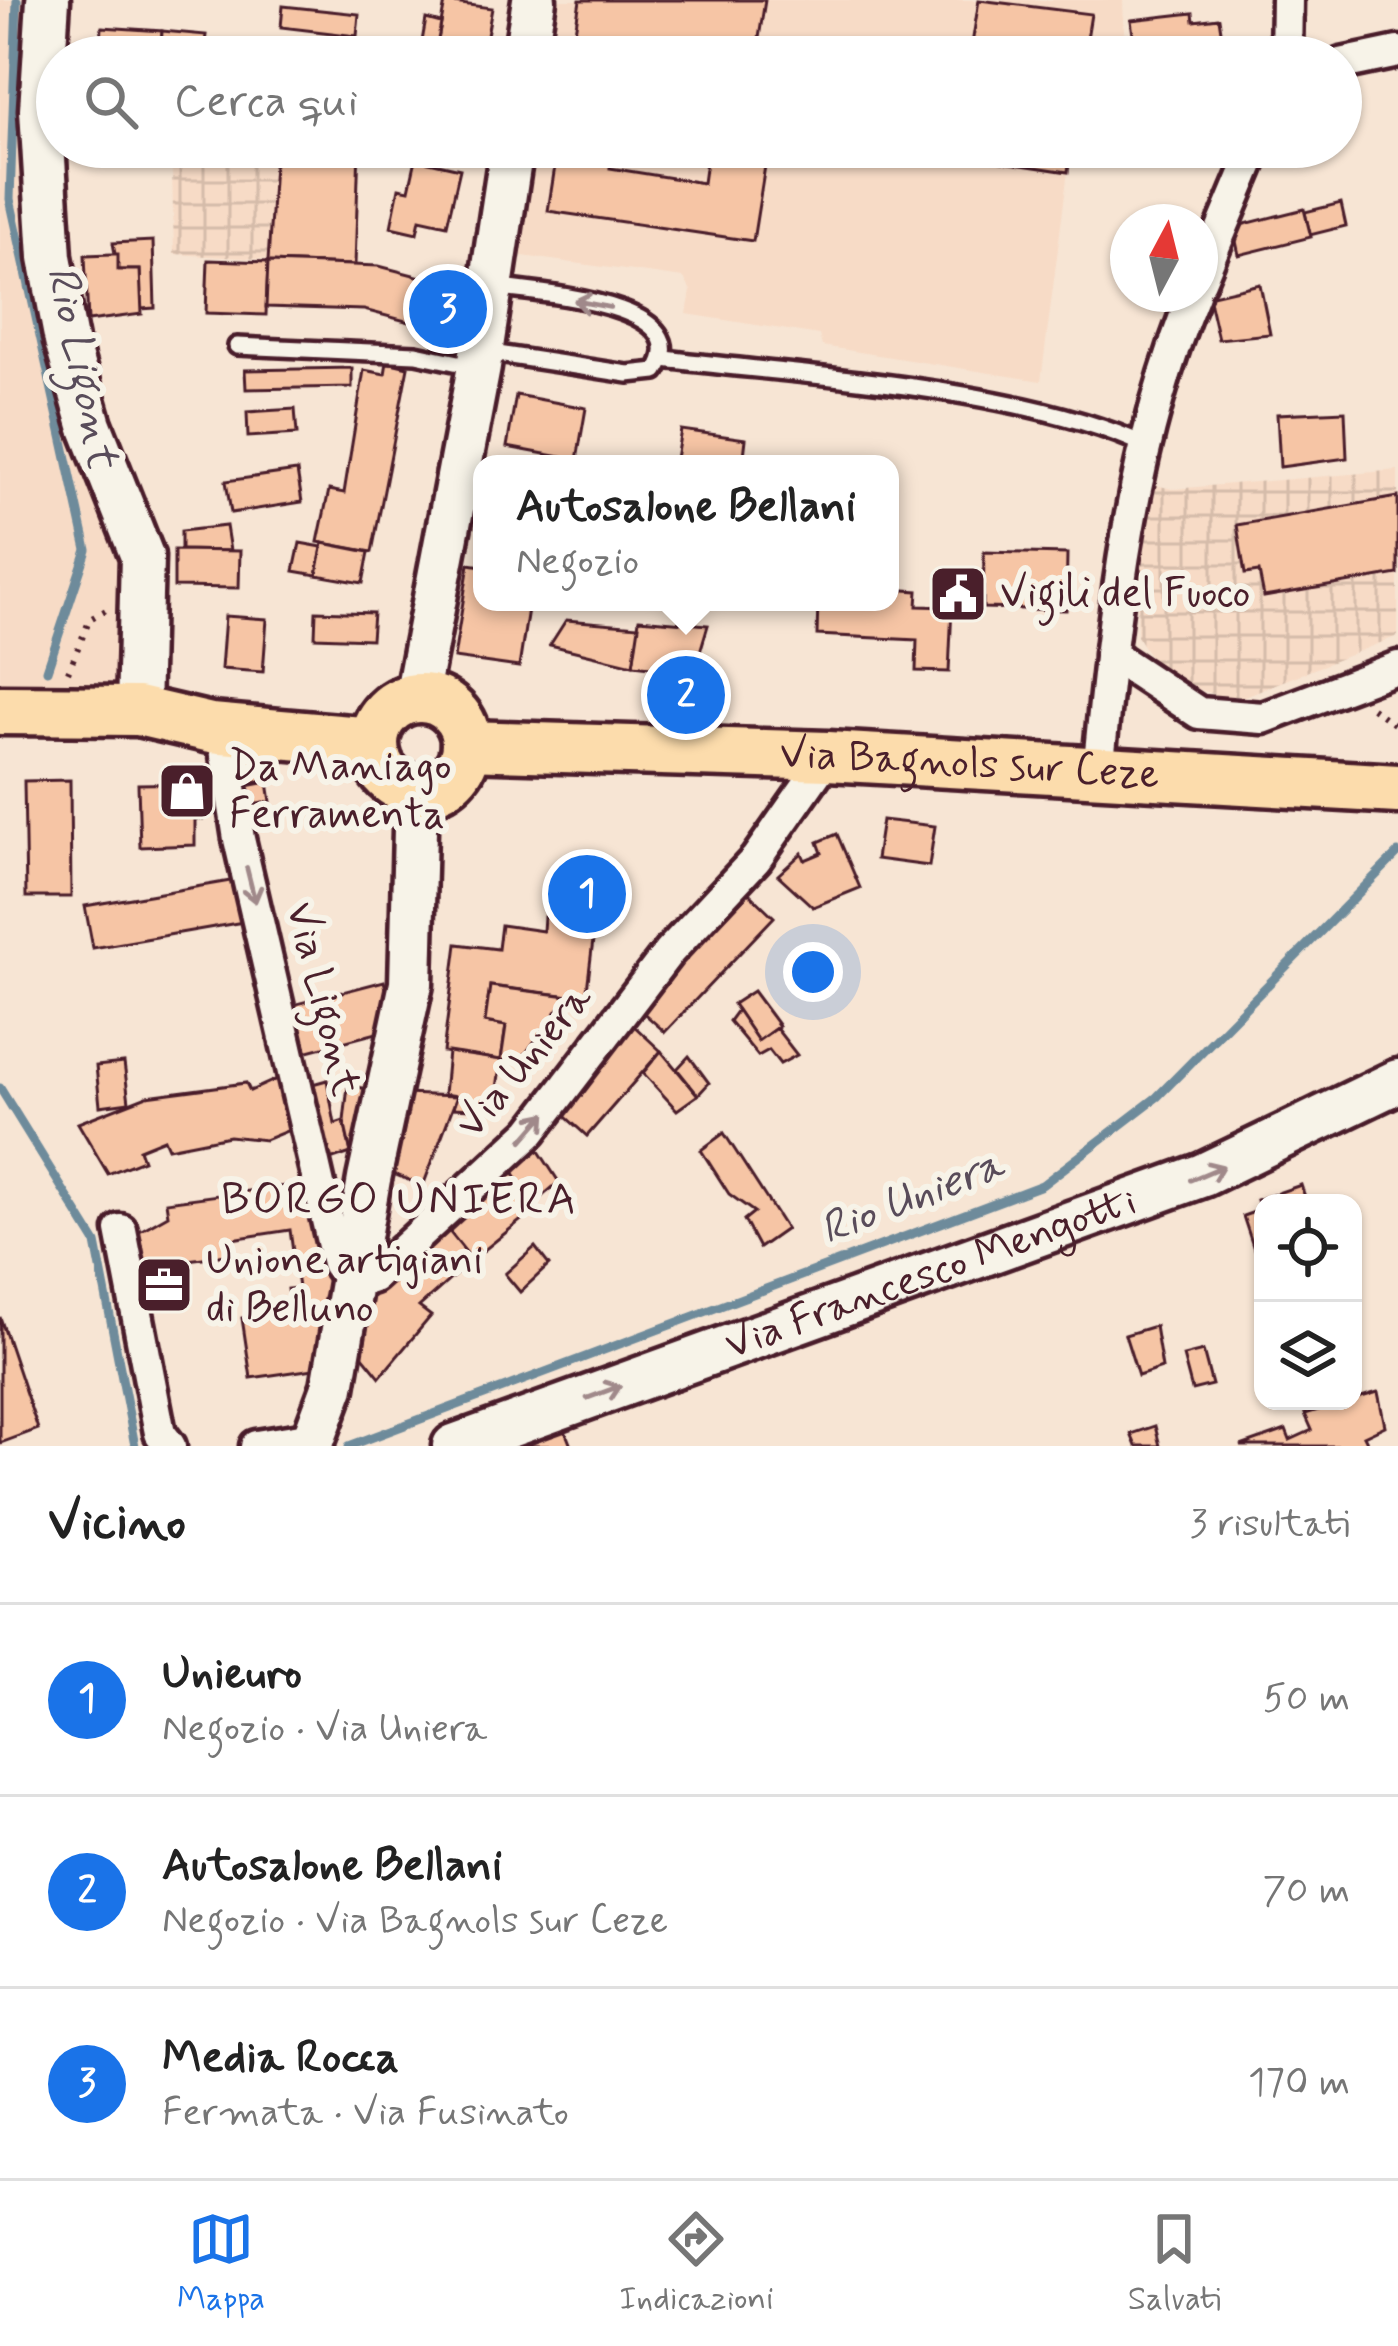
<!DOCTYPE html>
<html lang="it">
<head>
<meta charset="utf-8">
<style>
  :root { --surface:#fff; --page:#f2f2f2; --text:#222; --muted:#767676; --line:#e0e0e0; --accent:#1a73e8 }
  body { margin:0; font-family:Mynerve,sans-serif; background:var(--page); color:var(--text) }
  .controls { position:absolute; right:36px; bottom:36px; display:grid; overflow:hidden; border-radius:24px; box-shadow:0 3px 9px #0004 }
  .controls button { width:108px; height:108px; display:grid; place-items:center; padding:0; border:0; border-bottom:3px solid var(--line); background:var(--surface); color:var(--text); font:60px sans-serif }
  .compass { position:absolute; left:1110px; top:204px; width:108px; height:108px; border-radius:50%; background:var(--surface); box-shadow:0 3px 9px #0004; rotate:7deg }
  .you { position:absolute; left:813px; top:972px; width:42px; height:42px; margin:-30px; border:9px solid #fff; border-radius:50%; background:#1a73e8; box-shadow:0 0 0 18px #1a73e833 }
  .badge { display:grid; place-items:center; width:78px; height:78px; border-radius:50%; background:var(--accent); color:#fff; font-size:39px; font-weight:700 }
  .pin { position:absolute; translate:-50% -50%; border:6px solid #fff; box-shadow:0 3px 12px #0006 }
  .popup { position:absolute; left:473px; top:455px; width:426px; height:156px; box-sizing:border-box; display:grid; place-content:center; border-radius:24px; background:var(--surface); filter:drop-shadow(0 3px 9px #0005); font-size:39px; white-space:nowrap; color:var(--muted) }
  .popup b { font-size:45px; color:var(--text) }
  .popup::after { content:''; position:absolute; left:50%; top:100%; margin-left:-24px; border:24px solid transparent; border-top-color:var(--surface) }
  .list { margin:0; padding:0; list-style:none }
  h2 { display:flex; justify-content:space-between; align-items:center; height:156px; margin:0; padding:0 48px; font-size:51px }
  h2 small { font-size:39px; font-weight:400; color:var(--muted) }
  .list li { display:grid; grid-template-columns:78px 1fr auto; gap:36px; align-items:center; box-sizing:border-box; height:192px; padding:0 48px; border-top:3px solid var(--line) }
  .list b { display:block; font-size:45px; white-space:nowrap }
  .list p { margin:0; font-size:39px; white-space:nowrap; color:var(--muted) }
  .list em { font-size:39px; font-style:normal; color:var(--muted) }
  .icon { flex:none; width:66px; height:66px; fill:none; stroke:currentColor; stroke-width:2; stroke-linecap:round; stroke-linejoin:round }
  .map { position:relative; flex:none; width:1398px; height:1446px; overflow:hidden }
  .search { position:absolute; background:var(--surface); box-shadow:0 3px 9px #0004; left:36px; right:36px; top:36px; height:132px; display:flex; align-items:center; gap:30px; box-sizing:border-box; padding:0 42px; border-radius:66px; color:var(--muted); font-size:45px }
  .sheet { height:732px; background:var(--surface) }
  nav { display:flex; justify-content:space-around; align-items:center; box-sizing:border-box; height:168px; border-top:3px solid var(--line); background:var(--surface); font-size:33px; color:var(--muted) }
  nav a { display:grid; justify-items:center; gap:6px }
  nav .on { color:var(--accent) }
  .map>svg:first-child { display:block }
  .built { fill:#f7dbc6 }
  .industrial { fill:url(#industrial-grid) }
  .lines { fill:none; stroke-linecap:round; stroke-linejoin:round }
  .stream { stroke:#6e8b9b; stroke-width:9 }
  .building { fill:#f6c5a5; stroke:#4a1f2b; stroke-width:3 }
  .lane-casing { stroke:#4a1f2b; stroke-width:24 }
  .street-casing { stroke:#4a1f2b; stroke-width:39 }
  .secondary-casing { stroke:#4a1f2b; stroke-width:51 }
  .primary-casing { stroke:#4a1f2b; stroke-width:57 }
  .path { stroke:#4a1f2b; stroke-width:6; stroke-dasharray:3 9; stroke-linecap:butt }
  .lane { stroke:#f7f3e8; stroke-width:15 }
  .street { stroke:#f7f3e8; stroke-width:30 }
  .secondary { stroke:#f7f3e8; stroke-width:42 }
  .primary { stroke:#fcdcac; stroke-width:48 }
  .oneway { stroke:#a0898a }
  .labels { text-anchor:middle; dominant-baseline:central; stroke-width:12; stroke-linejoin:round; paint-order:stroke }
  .poi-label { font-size:42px; fill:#4a1f2b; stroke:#f7f3e8; text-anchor:start }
  .street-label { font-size:42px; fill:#4a1f2b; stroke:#f7f3e8 }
  .water-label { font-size:45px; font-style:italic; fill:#594c5a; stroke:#f7f3e8 }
  .neighbourhood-label { font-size:45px; letter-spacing:3px; fill:#4a1f2b; stroke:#f7f3e8 }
</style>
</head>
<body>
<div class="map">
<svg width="1398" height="1446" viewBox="0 0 1398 1446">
  <defs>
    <pattern id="industrial-grid" width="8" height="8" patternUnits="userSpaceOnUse" patternTransform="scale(3)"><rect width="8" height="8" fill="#f7dbc6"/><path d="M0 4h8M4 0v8" fill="none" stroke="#d5bcaa"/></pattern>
  </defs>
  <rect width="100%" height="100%" fill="#f7e5d4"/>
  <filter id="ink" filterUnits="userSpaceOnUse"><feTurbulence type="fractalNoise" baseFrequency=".00833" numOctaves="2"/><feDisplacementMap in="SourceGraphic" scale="24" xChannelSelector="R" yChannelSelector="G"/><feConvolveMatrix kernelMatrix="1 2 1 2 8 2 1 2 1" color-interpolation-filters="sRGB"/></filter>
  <g filter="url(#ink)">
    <g class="built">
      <polygon points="0,0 30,0 23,106 123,547 120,688 0,704"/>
      <polygon points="531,0 1123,0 1125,57 523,57"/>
      <polygon points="510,147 1071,147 1041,381 822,346 819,335 687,314 691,291 684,278 515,255"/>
    </g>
    <g class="industrial">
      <polygon points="93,147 359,147 355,265 174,254 172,169 166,154"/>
      <polygon points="1398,470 1398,636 1245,696 1220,696 1185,685 1156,667 1137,636 1138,570 1155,485 1173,489"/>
    </g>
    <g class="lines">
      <g class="stream">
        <polyline points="17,0 10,199 87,550 47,670"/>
        <polyline points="0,1088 96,1243 135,1446"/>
        <polyline points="349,1446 1042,1185 1157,1097 1398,853"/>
      </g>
    </g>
    <g class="building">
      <polygon points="580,0 765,0 756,57 571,57"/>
      <polygon points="979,0 1091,14 1084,57 970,57"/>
      <polygon points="445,2 492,8 483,57 436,51"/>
      <polygon points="283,6 359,14 357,36 281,27"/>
      <polygon points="1193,13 1194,21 1219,18 1225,57 1136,57 1131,20"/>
      <polygon points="426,19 441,23 436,51 421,47"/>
      <polygon points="102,27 162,31 161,50 199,57 100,57"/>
      <polygon points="162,31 206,35 204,51 230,57 161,50"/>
      <polygon points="275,147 359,147 355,265 268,262"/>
      <polygon points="558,147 613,147 610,168 703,183 708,147 768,147 753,241 548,211"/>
      <polygon points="957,147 1071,147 1068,172 956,155"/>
      <polygon points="1154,147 1234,147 1235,151 1156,158"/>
      <polygon points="416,159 460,169 447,225 420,219 417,233 391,227 399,188 409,190"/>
      <polygon points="1341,203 1346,226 1310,235 1305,212"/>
      <polygon points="1304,209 1311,237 1239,255 1233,227"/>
      <polygon points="153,241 155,308 141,309 140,270 118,270 113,243"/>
      <polygon points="113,254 118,254 118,270 140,270 142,314 88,321 85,255"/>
      <polygon points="208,260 268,262 266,315 206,313"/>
      <polygon points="268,262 379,266 433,280 421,325 364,310 266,307"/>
      <polygon points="1260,284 1270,334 1218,339 1208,296"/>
      <polygon points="387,362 408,367 372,552 318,542 329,490 344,493 364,370 385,374"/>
      <polygon points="352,368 352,387 246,389 245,370"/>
      <polygon points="516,395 586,408 577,460 507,447"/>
      <polygon points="295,409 297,434 248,437 247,412"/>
      <polygon points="1345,411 1347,458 1280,467 1277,414"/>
      <polygon points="681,430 746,439 743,464 675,464"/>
      <polygon points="297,471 302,502 231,513 226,481"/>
      <polygon points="1398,497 1398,574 1264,597 1259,572 1245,574 1237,525"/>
      <polygon points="226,526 230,551 181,550 181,531"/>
      <polygon points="300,543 322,547 317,575 294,571"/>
      <polygon points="323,543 369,552 363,583 317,575"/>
      <polygon points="174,550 240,551 239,588 174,587"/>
      <polygon points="984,552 1067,554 1066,610 983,608"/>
      <polygon points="469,564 482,566 482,602 529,602 519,667 454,658"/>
      <polygon points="890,589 918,591 917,606 952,607 949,672 916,671 917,640 817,635 818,602 890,602"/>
      <polygon points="316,611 373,613 371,639 315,637"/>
      <polygon points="225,616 267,619 263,672 221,669"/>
      <polygon points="639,619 708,625 694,672 633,665"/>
      <polygon points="566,620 639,626 633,665 550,645"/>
      <polygon points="276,754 280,778 244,784 240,760"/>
      <polygon points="70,780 71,897 26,897 24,781"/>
      <polygon points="268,782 271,802 250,805 247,786"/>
      <polygon points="203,783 203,819 195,819 195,845 140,847 138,784"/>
      <polygon points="882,820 935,826 929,866 876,859"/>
      <polygon points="837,834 860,888 813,907 778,875 802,853 805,860 822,853 818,842"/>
      <polygon points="242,879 249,921 93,948 85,906"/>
      <polygon points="749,893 774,917 665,1032 638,1008"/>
      <polygon points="544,917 595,924 586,998 490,986 485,1022 506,1026 501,1060 443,1052 457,944 498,949 501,925 543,931"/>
      <polygon points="384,981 396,1028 297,1054 285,1007"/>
      <polygon points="490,986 568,996 520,1061 501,1060 506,1026 485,1022"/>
      <polygon points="753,991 779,1026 758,1041 733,1004"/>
      <polygon points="737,1010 758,1041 776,1028 797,1055 780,1064 769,1050 758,1056 729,1021"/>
      <polygon points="632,1024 661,1051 587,1136 557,1109"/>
      <polygon points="661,1051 698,1095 677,1110 643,1073"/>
      <polygon points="448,1052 501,1060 494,1110 453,1108 457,1096 444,1094"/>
      <polygon points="689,1056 709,1083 698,1095 677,1069"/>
      <polygon points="124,1063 129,1102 100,1106 96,1066"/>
      <polygon points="286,1075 304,1124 265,1140 229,1136 168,1148 164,1139 139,1149 143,1160 108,1174 78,1123 147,1096 246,1083 250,1091"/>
      <polygon points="327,1080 335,1124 344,1121 351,1153 327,1161 305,1086"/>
      <polygon points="348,1086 377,1090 364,1150 351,1153 344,1121"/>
      <polygon points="402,1094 457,1096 423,1186 384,1170"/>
      <polygon points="724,1133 786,1229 759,1248 744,1220 754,1212 729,1194 701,1150"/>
      <polygon points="533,1142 559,1182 532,1205 508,1163"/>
      <polygon points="508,1163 535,1209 472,1260 440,1220"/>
      <polygon points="315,1182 334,1319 321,1321 328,1367 251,1378 242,1318 290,1311 287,1289 298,1288 290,1230 232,1239 234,1254 133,1267 129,1237 168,1215 166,1202"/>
      <polygon points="1301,1185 1307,1203 1263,1203 1263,1246 1254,1249 1243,1216 1260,1210 1257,1200"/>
      <polygon points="440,1220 472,1260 419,1307 431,1316 380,1377 353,1344 366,1303 399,1258"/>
      <polygon points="535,1247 549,1265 520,1292 505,1274"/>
      <polygon points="0,1317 38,1429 0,1443"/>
      <polygon points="1155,1326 1162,1368 1138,1376 1125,1335"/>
      <polygon points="1203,1351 1212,1385 1192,1390 1183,1356"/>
      <polygon points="1378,1392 1385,1426 1364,1436 1369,1446 1241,1446 1286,1430 1290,1440 1312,1430 1305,1414"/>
      <polygon points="1155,1426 1160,1446 1136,1446 1131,1434"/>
      <polygon points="564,1428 571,1446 519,1446"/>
    </g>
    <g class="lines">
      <g class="lane-casing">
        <g id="lane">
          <polyline points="237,346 416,354 478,367"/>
          <path d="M485,352L628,374L656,371C700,302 533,293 494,287"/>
          <path d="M664,359C804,376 1022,387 1147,446"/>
        </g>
      </g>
      <g class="street-casing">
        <g id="street">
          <polyline points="1286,57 1287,0"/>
          <polyline points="1341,64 1398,52"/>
          <polyline points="1200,281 1256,147"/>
          <polyline points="1110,654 1199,713 1263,718 1398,667"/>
          <polyline points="222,729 239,839 337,1263 352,1284 373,1277 531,1132 668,953 756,859 828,756"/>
          <path d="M1098,772C1114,610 1131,445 1194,294"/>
          <polyline points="121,1230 160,1433 170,1446"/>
          <polyline points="256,1446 314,1437"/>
        </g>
      </g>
      <g class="secondary-casing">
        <g id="secondary">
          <polyline points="48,0 41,110 50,257 66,341 90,425 142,556 138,711"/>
          <polyline points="525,57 534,0"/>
          <polyline points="416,698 479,367 512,147"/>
          <polyline points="311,1446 333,1387 369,1179 411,984 416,791"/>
          <path id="s1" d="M454,1446L1203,1175L1398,1081"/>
        </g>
      </g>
      <g class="primary-casing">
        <g id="primary">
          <circle cx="420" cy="744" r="46"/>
          <polyline points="0,710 138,711 211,728 373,742"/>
          <path id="s2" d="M466,745L828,756L1398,789"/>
        </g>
      </g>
      <g class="path">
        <polyline points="68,672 90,619 106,610"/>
        <polyline points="1372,708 1398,727"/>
      </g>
      <use href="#lane" class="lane"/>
      <use href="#street" class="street"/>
      <use href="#secondary" class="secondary"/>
      <use href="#primary" class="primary"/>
    </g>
    <defs><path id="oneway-shaft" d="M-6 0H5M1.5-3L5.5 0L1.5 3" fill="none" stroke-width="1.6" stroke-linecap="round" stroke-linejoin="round" transform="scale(3)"/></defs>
    <g class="oneway">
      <use href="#oneway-shaft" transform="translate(592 304) rotate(-169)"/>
      <use href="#oneway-shaft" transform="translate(251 885) rotate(76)"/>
      <use href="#oneway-shaft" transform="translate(534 1127) rotate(-49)"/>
      <use href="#oneway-shaft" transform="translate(1207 1173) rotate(-23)"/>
      <use href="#oneway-shaft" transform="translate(604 1392) rotate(-20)"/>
    </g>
  </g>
  <defs>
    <g id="civic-square" transform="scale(3)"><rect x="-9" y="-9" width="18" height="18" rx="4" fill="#4a1f2b" stroke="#f7f3e8"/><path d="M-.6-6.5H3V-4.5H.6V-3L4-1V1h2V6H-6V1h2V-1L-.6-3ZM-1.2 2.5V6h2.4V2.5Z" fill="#fff"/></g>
    <g id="shop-square" transform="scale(3)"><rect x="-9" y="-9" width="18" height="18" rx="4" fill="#4a1f2b" stroke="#f7f3e8"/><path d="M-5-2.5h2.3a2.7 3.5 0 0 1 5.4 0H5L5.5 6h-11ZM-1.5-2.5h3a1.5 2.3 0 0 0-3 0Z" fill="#fff"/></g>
    <g id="office-square" transform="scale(3)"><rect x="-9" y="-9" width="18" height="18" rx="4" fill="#4a1f2b" stroke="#f7f3e8"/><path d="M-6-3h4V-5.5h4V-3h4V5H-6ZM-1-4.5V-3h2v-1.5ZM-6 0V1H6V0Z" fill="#fff"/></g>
  </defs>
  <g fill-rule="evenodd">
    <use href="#civic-square" x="958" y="594"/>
    <use href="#shop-square" x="187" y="791"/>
    <use href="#office-square" x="164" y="1285"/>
  </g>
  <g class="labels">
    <g class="poi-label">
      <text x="1000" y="594">Vigili del Fuoco</text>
      <text x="229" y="767">Da Maniago<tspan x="229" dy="48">Ferramenta</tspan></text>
      <text x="206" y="1261">Unione artigiani<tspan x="206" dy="48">di Belluno</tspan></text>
    </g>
    <g class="street-label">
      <text stroke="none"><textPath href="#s2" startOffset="504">Via Bagnols sur Ceze</textPath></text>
      <text transform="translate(322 999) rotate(76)">Via Ligont</text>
      <text transform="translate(525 1062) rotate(-50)">Via Uniera</text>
      <text stroke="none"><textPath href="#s1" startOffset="507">Via Francesco Mengotti</textPath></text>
    </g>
    <g class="water-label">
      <text transform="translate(81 367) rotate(78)">Rio Ligont</text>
      <text transform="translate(912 1198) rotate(-21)">Rio Uniera</text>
    </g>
    <g class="neighbourhood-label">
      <text x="400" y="1200">BORGO UNIERA</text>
    </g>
  </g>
</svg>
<div class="controls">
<button><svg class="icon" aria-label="locate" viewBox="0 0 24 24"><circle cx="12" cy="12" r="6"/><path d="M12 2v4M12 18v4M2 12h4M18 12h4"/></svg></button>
<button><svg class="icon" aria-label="layers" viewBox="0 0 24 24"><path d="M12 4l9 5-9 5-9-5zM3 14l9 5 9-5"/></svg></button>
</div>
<svg class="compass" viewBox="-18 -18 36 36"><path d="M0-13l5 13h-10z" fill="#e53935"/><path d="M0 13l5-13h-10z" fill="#767676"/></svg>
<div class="you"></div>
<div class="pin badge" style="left:587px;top:894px">1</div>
<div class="pin badge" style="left:686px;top:695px">2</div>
<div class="popup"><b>Autosalone Bellani</b>Negozio</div>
<div class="pin badge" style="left:448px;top:309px">3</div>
<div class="search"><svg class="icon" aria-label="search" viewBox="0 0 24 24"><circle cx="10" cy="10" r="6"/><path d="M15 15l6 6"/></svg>Cerca qui</div>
</div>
<section class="sheet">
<h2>Vicino<small>3 risultati</small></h2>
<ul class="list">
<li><span class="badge">1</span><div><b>Unieuro</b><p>Negozio · Via Uniera</p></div><em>50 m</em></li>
<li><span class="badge">2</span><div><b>Autosalone Bellani</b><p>Negozio · Via Bagnols sur Ceze</p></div><em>70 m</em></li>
<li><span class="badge">3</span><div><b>Media Rocca</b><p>Fermata · Via Fusinato</p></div><em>170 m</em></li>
</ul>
</section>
<nav>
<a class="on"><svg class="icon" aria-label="map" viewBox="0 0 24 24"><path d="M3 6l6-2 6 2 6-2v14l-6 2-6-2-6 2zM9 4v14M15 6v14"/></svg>Mappa</a>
<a><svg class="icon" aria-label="directions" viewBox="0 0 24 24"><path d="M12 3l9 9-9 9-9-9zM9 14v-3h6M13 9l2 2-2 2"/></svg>Indicazioni</a>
<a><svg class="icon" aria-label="saved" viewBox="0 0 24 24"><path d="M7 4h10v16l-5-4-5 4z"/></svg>Salvati</a>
</nav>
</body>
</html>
